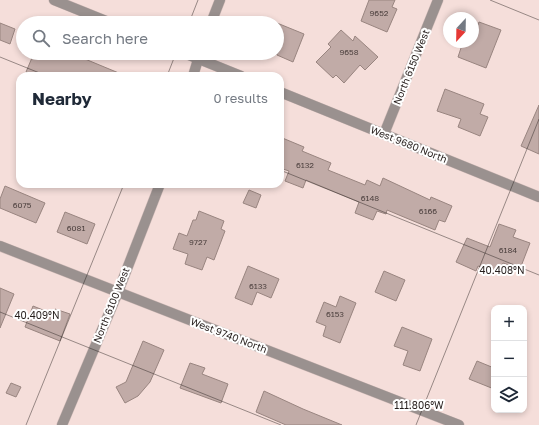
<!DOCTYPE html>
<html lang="en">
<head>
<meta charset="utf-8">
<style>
  :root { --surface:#fff; --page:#f6f6f7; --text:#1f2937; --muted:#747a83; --line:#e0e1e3 }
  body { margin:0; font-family:"Golos Text",sans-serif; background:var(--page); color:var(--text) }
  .controls { position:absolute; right:12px; bottom:12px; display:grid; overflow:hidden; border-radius:8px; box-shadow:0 2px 6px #0003 }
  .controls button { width:36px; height:36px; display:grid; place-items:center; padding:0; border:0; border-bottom:1px solid var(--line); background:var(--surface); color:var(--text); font:20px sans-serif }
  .compass { position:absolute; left:443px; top:12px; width:36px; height:36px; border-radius:50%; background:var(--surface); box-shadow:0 2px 6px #0003; rotate:202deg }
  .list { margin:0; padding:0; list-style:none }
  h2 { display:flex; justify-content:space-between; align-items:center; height:52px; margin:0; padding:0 16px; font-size:17px }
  h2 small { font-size:13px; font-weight:400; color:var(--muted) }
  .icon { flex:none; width:22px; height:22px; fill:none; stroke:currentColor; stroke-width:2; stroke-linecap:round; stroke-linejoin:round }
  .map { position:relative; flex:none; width:539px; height:425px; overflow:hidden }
  .search { position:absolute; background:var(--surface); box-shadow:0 2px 6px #0003; left:16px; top:16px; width:268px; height:44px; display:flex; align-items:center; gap:10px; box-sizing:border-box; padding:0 14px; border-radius:22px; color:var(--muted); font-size:15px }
  .panel { position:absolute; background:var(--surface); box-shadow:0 2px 6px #0003; left:16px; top:72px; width:268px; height:116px; border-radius:12px }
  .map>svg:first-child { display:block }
  .building { fill:#c1aba7; stroke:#998580 }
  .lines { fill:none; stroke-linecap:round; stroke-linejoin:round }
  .minor-casing { stroke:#d0bbb8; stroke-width:11 }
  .minor { stroke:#9a918f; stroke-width:10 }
  .ticks { fill:none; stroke:#261e1c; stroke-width:1; stroke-opacity:0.45 }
  .labels { text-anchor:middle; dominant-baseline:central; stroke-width:4; stroke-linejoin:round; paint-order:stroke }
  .number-label { font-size:8px; fill:#4d413f }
  .street-label { font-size:10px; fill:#261e1c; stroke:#fff }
  .ticks-label { font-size:10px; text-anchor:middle; fill:#261e1c; stroke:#fff; stroke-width:4; stroke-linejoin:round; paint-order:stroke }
</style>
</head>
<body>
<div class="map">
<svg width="539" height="425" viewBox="0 0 539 425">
  <rect width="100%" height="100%" fill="#f5deda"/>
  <g class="building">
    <polygon points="369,0 395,0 392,7 397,9 387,32 361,21"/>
    <polygon points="479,22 501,30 486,68 458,57 463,42 470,45 471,42 473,42 473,36"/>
    <polygon points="0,23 15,29 10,44 0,40"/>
    <polygon points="277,23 304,34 293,62 277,55"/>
    <polygon points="341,30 353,41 355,36 378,57 365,70 360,65 344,83 336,75 333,78 316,62 331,47 328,44"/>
    <polygon points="34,53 75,53 85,57 85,59 126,76 37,76 26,72"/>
    <polygon points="445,89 484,104 480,114 488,117 480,136 458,127 461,119 437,111"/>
    <polygon points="539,105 539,154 521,146"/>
    <polygon points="280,137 304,147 302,151 331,163 328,170 365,185 367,180 380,186 383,178 430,200 431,197 452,206 445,222 439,220 435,230 387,210 386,214 377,211 373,220 355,213 359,202 306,180 303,188 285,181 289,171 280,168"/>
    <polygon points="5,186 45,203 36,223 0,208 0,199"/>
    <polygon points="249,190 261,195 256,208 243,203"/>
    <polygon points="199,211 224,221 221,229 225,231 214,260 207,257 202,270 185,264 188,254 173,249 179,233 187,236 193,220 196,220"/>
    <polygon points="65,212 95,224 87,244 57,232"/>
    <polygon points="499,224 516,230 513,237 530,243 520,269 503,263 498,273 478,266 476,271 456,262 467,238 490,247"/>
    <polygon points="248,266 279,279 271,298 257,292 252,305 235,298"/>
    <polygon points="384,271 405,280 396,301 375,292"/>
    <polygon points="0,288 14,294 0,328"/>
    <polygon points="340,296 356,303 340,343 323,336 326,326 316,322 324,302 336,307"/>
    <polygon points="33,306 53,314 55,309 70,314 60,341 25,327"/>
    <polygon points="402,327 432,339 420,371 403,365 408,351 394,346"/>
    <polygon points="143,341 164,350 150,382 138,396 125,403 116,387 126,382"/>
    <polygon points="477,361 494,368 494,389 469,379"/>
    <polygon points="190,363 205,368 202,374 228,384 221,403 180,388"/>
    <polygon points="11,383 21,387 16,397 6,393"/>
    <polygon points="264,391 303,409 342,425 286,425 256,412"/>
  </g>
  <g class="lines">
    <g class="minor-casing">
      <g id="minor">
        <polyline points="54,0 111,23"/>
        <polyline points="211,23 220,0"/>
        <polyline points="184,53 241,76"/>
        <polyline points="193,76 200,53"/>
        <polyline points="280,92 539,197"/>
        <polyline points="384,134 438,0"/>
        <polyline points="0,246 459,425"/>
        <polyline points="62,425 118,292 160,184"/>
      </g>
    </g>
    <use href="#minor" class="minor"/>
  </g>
  <path class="ticks" d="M490,0L539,20M189,23L198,0M0,57L47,76M167,76L176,53M280,170L539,275M0,312L281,425M26,425L124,184M416,425L539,119"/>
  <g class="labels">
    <g class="number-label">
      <text x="379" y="13">9652</text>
      <text x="349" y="52">9658</text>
      <text x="305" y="165">6132</text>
      <text x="370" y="198">6148</text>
      <text x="22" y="205">6075</text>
      <text x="428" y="211">6166</text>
      <text x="76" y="228">6081</text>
      <text x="198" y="242">9727</text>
      <text x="508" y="250">6184</text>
      <text x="258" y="286">6133</text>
      <text x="335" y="314">6153</text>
    </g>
    <g class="street-label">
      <text transform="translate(411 67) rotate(-68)">North 6150 West</text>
      <text transform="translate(409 144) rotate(22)">West 9680 North</text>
      <text transform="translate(111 305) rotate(-68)">North 6100 West</text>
      <text transform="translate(229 335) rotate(21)">West 9740 North</text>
    </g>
  </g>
  <g class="ticks-label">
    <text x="502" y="274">40.408°N</text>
    <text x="37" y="319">40.409°N</text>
    <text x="419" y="409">111.806°W</text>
  </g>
</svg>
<div class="controls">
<button>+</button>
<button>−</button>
<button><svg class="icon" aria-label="layers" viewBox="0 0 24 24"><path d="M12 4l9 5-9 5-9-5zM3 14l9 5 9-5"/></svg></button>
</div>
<svg class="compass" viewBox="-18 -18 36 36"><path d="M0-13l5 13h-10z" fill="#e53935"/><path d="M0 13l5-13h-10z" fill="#747a83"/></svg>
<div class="search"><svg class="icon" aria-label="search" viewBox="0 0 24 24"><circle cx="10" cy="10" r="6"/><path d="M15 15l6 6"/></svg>Search here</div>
<section class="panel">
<h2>Nearby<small>0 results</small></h2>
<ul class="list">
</ul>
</section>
</div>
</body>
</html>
